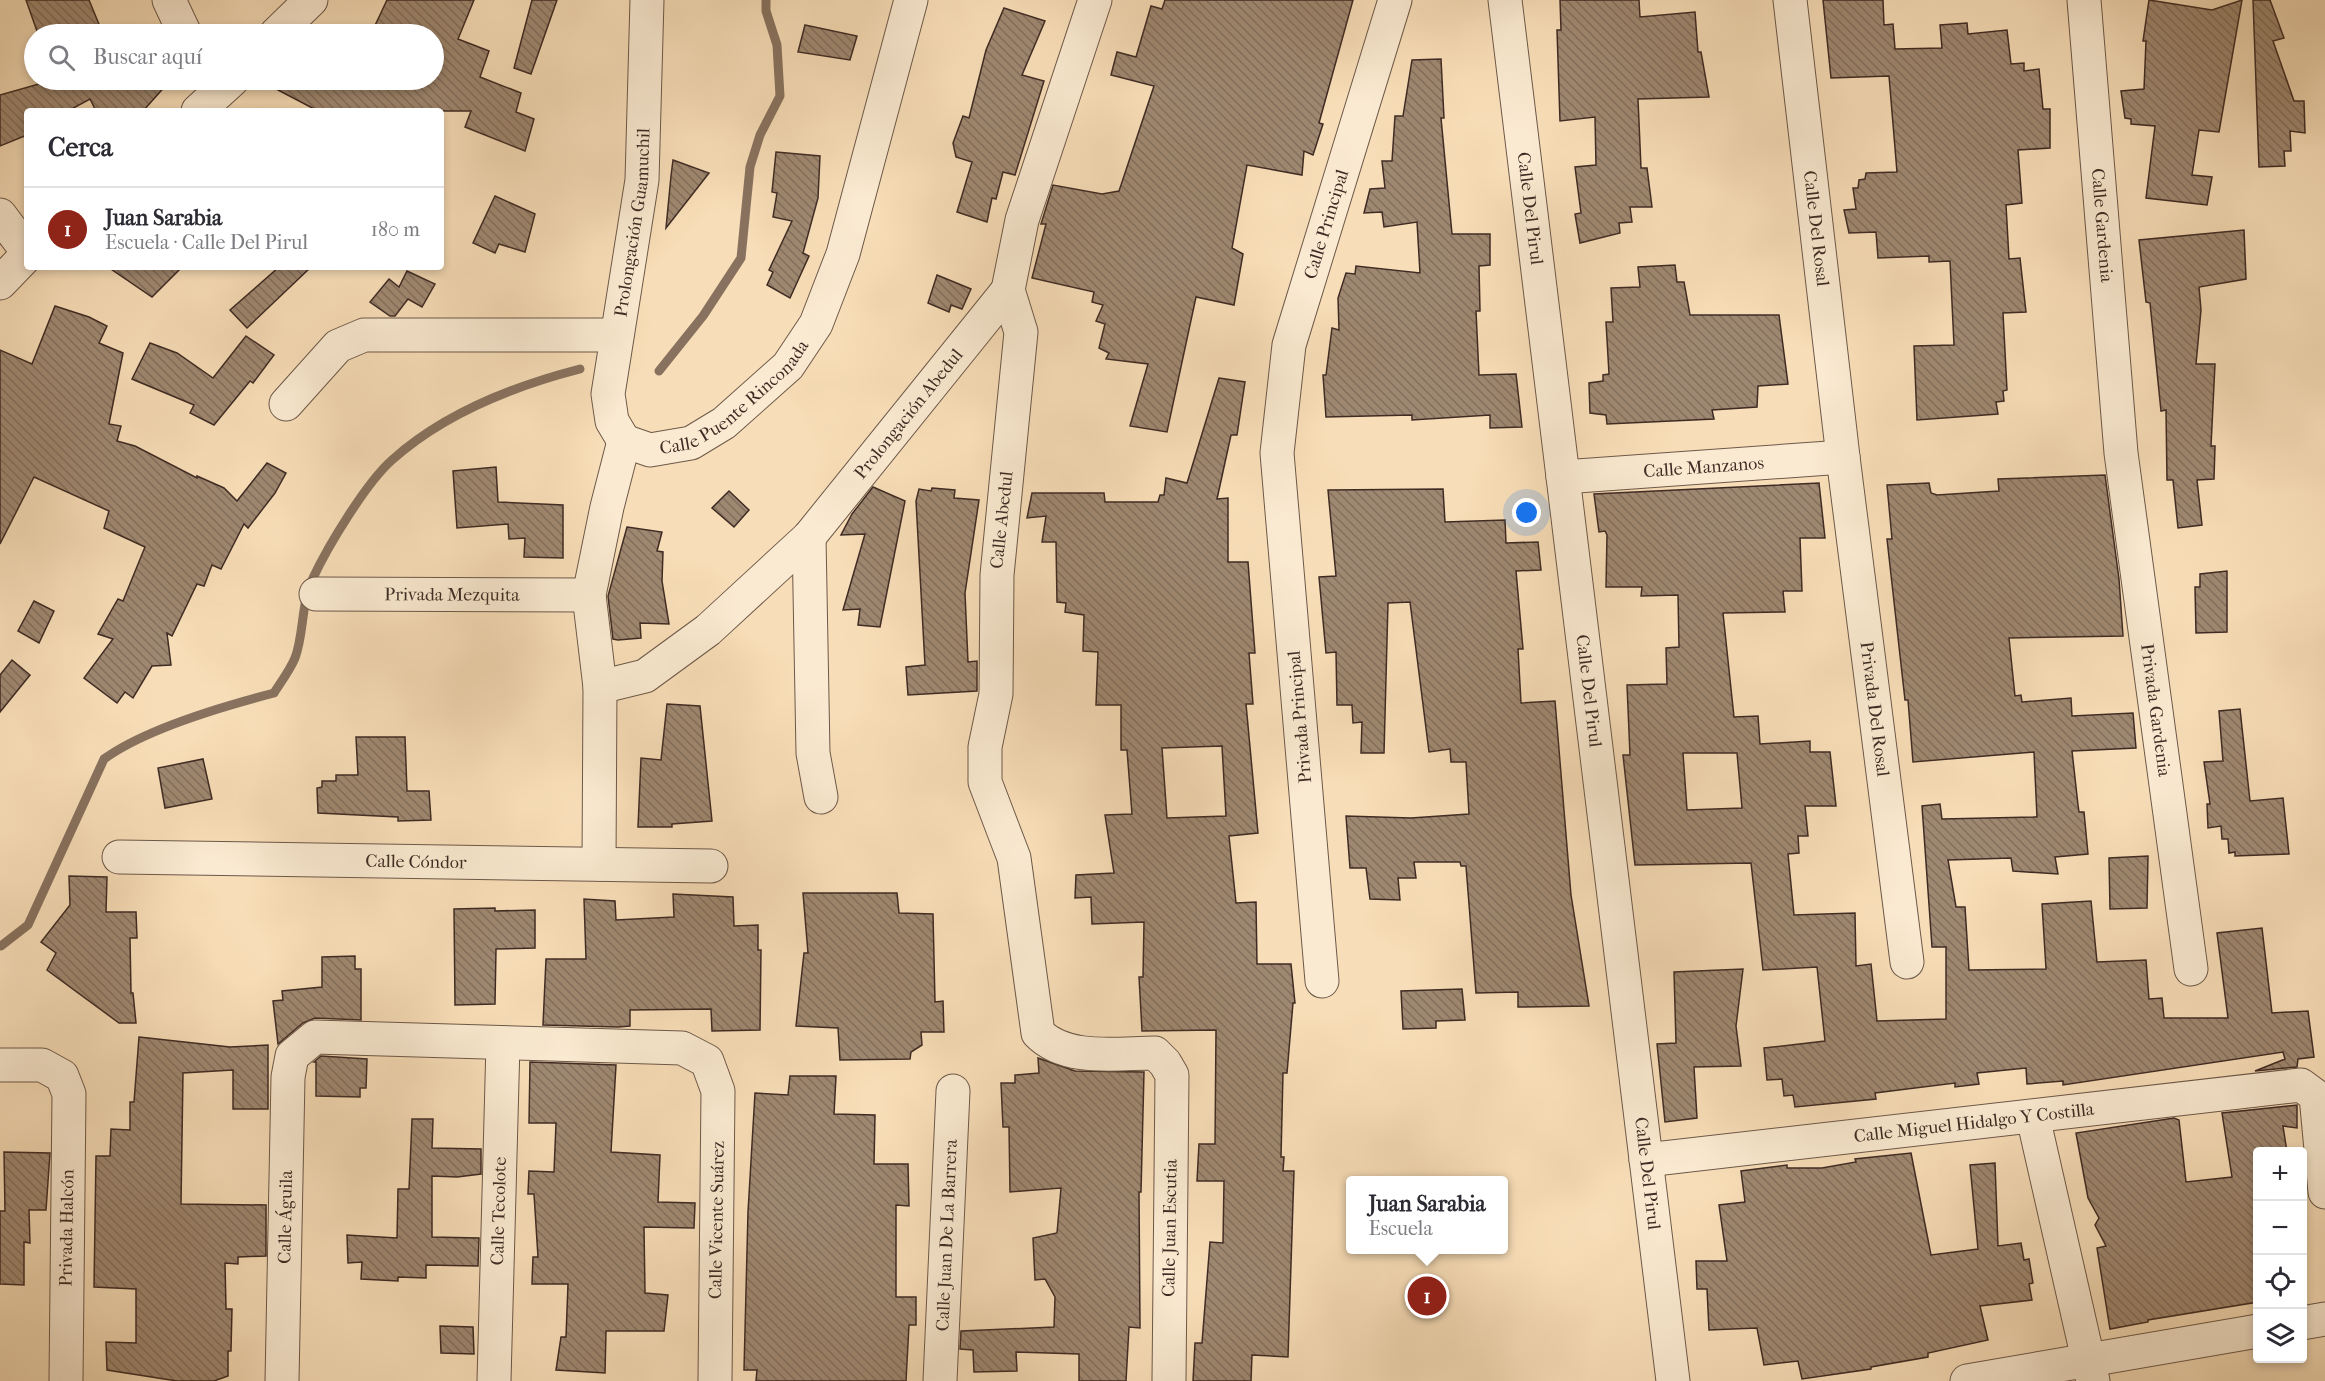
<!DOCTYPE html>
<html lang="es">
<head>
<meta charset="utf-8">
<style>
  :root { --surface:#fff; --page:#f2f2f3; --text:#2b2b33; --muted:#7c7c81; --line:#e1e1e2; --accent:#8f2418 }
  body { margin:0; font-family:"IM FELL French Canon",serif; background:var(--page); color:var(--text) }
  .controls { position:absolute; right:18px; bottom:18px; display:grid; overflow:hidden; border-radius:6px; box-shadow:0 3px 9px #0003 }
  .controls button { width:54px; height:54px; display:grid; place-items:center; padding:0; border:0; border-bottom:2px solid var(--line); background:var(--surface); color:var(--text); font:30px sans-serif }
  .you { position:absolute; left:1527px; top:513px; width:21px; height:21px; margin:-15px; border:4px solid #fff; border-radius:50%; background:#1a73e8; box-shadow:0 0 0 9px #1a73e833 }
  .badge { display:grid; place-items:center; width:39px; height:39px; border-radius:50%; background:var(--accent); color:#fff; font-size:20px; font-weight:700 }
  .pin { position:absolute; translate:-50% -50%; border:3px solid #fff; box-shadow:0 2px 6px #0006 }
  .popup { position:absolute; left:1346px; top:1176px; width:162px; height:78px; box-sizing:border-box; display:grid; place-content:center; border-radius:6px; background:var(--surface); filter:drop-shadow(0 2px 4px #0005); font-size:20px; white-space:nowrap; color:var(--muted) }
  .popup b { font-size:22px; color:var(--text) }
  .popup::after { content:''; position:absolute; left:50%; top:100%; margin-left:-12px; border:12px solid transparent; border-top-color:var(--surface) }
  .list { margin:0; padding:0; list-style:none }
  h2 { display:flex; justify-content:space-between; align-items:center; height:78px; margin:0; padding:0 24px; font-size:26px }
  h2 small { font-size:20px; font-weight:400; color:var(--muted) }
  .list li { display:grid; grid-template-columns:39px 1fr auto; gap:18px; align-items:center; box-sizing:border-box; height:84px; padding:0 24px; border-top:2px solid var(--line) }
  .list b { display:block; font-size:22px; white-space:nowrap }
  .list p { margin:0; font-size:20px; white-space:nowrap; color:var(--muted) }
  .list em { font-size:20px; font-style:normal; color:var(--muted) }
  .icon { flex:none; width:33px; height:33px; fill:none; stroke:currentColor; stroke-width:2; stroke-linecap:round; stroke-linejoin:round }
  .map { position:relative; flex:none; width:2325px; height:1381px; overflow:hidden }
  .search { position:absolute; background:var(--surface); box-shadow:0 3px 9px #0003; left:24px; top:24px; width:420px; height:66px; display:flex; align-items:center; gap:15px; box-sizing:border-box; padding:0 21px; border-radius:33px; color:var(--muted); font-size:22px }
  .panel { position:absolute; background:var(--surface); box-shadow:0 3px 9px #0003; left:24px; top:108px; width:420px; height:162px; border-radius:6px }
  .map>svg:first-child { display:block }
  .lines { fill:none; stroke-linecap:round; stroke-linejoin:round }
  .stream { stroke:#88725f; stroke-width:9 }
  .building { fill:url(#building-back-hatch); stroke:#3f2b24; stroke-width:1.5; fill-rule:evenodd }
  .minor-casing { stroke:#6d5849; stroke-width:35 }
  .minor { stroke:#faead1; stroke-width:33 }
  .labels { text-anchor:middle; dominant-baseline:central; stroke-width:4.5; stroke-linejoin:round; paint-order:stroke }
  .street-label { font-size:18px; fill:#3f2b24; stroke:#faead1 }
</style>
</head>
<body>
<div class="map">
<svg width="2325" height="1381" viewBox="0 0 2325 1381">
  <defs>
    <pattern id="building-back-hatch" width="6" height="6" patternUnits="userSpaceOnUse" patternTransform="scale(1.5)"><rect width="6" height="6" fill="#9f8871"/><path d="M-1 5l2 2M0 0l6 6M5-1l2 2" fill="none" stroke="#836f5d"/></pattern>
  </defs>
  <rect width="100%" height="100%" fill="#f8deb8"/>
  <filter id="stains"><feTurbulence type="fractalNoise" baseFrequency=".00333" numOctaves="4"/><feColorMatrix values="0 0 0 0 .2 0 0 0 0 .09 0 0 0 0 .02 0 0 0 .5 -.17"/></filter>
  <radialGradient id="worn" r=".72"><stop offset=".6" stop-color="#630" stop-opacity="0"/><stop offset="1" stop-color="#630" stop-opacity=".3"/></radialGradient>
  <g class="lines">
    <g class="stream">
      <polyline points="659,371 703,316 741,258 750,167 760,135 780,96 777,45 766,11 766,0"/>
      <path d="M1,946L28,925L104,759C145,729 224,706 274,693C281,682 290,670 295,658C304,635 301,602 313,578C328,546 366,483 392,460C443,414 514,386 580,369"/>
    </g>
  </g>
  <g class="building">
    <polygon points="26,0 89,0 103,34 38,34"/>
    <polygon points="387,0 474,0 458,39 489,51 480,77 521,93 516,112 534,119 525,151 465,127 471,111 318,111 259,80 434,80 434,34 371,34"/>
    <polygon points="532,0 557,0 531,74 514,68"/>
    <polygon points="1165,0 1353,0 1319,123 1323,124 1313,155 1304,151 1302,175 1247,165 1232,248 1243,254 1234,305 1196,297 1167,432 1130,426 1148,364 1106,359 1109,353 1099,348 1105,324 1096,321 1103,305 1092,302 1094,292 1032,278 1046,224 1041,224 1053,185 1102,194 1119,191 1154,86 1111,75 1117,52 1136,57 1151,6 1162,9"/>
    <polygon points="1560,0 1639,0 1640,17 1695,12 1698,52 1701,52 1709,97 1638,99 1641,168 1647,168 1652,207 1630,207 1632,222 1619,223 1620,233 1580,243 1575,214 1581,213 1575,167 1596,165 1595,117 1560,121 1557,30 1561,30"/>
    <polygon points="1823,0 1883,0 1884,25 1893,24 1895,49 1942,48 1940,25 1967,23 1968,34 2007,30 2011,64 2024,63 2024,71 2039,69 2043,109 2050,109 2050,148 2018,150 2022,203 2006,205 2009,259 2020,258 2026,312 2003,313 2007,390 2003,391 2004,401 1996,402 1998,414 1917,420 1914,346 1954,345 1950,261 1929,262 1929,256 1878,258 1876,232 1849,233 1844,210 1856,209 1853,188 1858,188 1859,180 1865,179 1866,173 1897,172 1889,76 1831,78"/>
    <polygon points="2149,0 2212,10 2242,0 2219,132 2199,130 2192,175 2212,177 2207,205 2146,198 2155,126 2131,124 2131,119 2125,118 2121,91 2144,89 2146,41 2143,41"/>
    <polygon points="2253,0 2270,0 2284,38 2273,41 2294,101 2304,101 2305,133 2290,131 2291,151 2284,151 2285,166 2259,167"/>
    <polygon points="1004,8 1045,21 1022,75 1044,81 1015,175 1003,172 996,199 992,198 987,222 957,212 972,162 956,157 953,143 963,116 969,118 986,50"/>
    <polygon points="805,25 857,36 850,60 798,52"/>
    <polygon points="1441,59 1444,118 1441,118 1452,234 1490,234 1490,265 1479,266 1480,311 1476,311 1479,375 1516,374 1522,427 1490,428 1490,415 1412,420 1412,415 1326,417 1323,375 1326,375 1332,328 1339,330 1338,298 1346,273 1355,274 1356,266 1420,273 1417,222 1384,227 1382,212 1364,213 1370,189 1385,188 1382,161 1392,161 1395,116 1403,116 1412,60"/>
    <polygon points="53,80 141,80 143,83 168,83 143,111 96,111 90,99 68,111 27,111 27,135 0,146 0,95"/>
    <polygon points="776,152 820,156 818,198 803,253 809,256 790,298 767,285 773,272 769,270 792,221 773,217 777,193 772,192"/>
    <polygon points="673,160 709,173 666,228 671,176"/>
    <polygon points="495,196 535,214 525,252 499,244 495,253 473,243"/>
    <polygon points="2244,230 2246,279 2199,287 2201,310 2196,364 2215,364 2211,446 2215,446 2214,479 2197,480 2202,525 2178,528 2173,480 2167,480 2166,410 2161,411 2150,303 2146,302 2139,240"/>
    <polygon points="1675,265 1677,282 1684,282 1690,315 1779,315 1788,384 1758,386 1757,407 1712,410 1714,419 1607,424 1606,415 1590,413 1589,383 1603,381 1603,375 1609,374 1606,322 1613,322 1611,288 1640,287 1638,267"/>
    <polygon points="108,267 182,267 152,297"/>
    <polygon points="279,267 311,267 247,328 230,310"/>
    <polygon points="407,271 435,284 422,307 408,299 395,316 390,316 370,302 389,279 399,287"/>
    <polygon points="937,275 971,289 962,309 951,305 949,312 928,303"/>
    <polygon points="55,306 89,317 107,326 99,343 123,353 109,424 121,426 117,441 135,446 197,478 197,476 224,488 237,501 267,463 286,473 275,493 248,528 244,524 221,569 212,565 204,586 197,584 172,636 167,633 171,665 152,666 133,698 125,692 117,703 84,678 113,639 98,634 118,599 123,601 145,547 104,528 109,511 34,477 0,544 0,350 32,364"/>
    <polygon points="246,336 274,355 253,383 250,381 214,425 190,413 194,405 132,379 150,343 177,353 213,378"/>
    <path d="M1219,378L1245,382L1237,435H1231L1217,499L1228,498V562H1248L1255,653H1249L1253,704H1246L1258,833L1229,836L1236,903L1256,902L1257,964H1291L1295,1003H1293L1287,1073H1283L1281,1157H1284L1283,1171H1294L1288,1357L1252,1355L1251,1381H1193L1195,1343H1202L1210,1242L1223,1243L1224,1181H1197L1199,1144H1215L1216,1030L1142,1031L1139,977H1143L1144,922L1092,924L1091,897L1075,898L1076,875L1114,873L1105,815L1132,814L1127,750H1121V705H1096L1098,652L1083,651L1084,615L1065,612L1066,603L1057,602L1056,542H1042L1046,516L1027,518L1032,493H1104L1105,502H1158L1160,495H1164L1166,478L1187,483ZM1222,746L1226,816L1167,818L1162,748Z"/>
    <polygon points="496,467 498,502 563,505 563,558 524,557 525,538 509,539 508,524 457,528 453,471"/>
    <path d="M2105,475L2119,579L2123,636L2009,638L2015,696L2021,695L2022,702L2071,698L2072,716L2133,713L2136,748L2072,751L2078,805L2079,812H2084L2088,854L2055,857L2058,874L2013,871L2011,858L1948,860L1956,907H1965L1969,970L2046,969L2042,904L2091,901L2097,962L2146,960L2149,999L2162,998L2164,1018H2228L2217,933L2262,928L2272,1013L2308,1011L2314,1057L2298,1059L2297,1067L2255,1071L2285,1059L2283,1052L2063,1085V1081L2027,1084L2026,1068L1977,1073L1979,1084L1955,1087V1083L1875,1093L1876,1099L1795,1107L1793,1095L1784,1096L1782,1079L1767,1080L1764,1048L1825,1041L1817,967L1763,970L1751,863L1635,865L1623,755H1630L1627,685L1667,684L1666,648L1679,647L1678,595L1641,596L1642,587H1606L1607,535L1605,531L1599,532L1594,494L1819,483L1825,538H1800L1802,591H1783L1785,612L1723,613L1734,717L1758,716L1760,744L1810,741V752H1830L1836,806H1805L1808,836H1798L1799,853L1788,854L1794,915L1855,913L1856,966L1871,964L1877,1021L1946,1019V947H1932L1922,806L1940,804L1942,819L2037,817L2034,752L1913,762L1908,700H1905L1887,539H1892L1887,485L1929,483L1931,493L1937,495L1999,491L1998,479ZM1683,753H1737L1742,808L1687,810Z"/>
    <polygon points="873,487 905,501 880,627 858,625 860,609 843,610 865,534 841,535 852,514"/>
    <polygon points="932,488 955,490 954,498 979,500 965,593 968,662 977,661 977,691 908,695 906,667 925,665 916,501 919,489 931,491"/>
    <polygon points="1443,489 1445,522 1505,520 1506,543 1538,542 1541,570 1516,571 1523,649 1518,649 1521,703 1555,701 1571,895 1589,1006 1518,1007 1518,992 1476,993 1466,866 1461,866 1460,862 1414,862 1416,878 1398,878 1400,900 1370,899 1366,868 1350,868 1346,816 1411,818 1469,814 1466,762 1451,762 1450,749 1429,752 1410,602 1388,603 1384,753 1361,753 1362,722 1353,723 1352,705 1337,705 1336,652 1326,653 1319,577 1336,576 1328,490"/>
    <polygon points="729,491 749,510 734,527 712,508"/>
    <polygon points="627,527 662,532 657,551 663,552 662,581 669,624 640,623 641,638 618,640 613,639 608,596"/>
    <polygon points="2227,571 2227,632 2196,633 2195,587 2200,587 2200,574"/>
    <polygon points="34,601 54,611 39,643 18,631"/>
    <polygon points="12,660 30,675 0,712 0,675"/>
    <polygon points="667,704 700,706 712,821 672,824 672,827 638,827 641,758 661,760"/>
    <polygon points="2240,709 2250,801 2283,798 2289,854 2235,856 2235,852 2229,853 2228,839 2222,839 2221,826 2208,828 2207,804 2210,804 2204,762 2223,761 2219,711"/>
    <polygon points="356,737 405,737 407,791 429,791 431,820 398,821 398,817 318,813 317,788 322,787 322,781 336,781 336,775 358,775"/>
    <polygon points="203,759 212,799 165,808 158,768"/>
    <polygon points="2148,856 2147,908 2110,909 2109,858"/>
    <polygon points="69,876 107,877 106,912 136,912 137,938 130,938 131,993 133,993 136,1023 119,1023 47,970 56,953 41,942 70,905"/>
    <polygon points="803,893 897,893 899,913 933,914 935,1002 943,1001 944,1032 921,1032 922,1045 911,1052 910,1059 840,1060 838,1028 796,1026 804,953 808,953"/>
    <polygon points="673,894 733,897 734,926 758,925 758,950 761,950 760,1030 712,1031 711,1009 630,1010 630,1026 618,1027 543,1025 546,959 586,959 584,899 615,901 616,920 674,917"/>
    <polygon points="495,908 495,911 535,910 535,948 496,949 495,1004 455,1005 454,909"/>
    <polygon points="355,956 355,969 361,969 361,1020 315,1018 303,1023 278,1044 273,1001 283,1000 282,991 322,987 322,957"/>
    <polygon points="1743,969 1736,1026 1741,1066 1694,1067 1697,1118 1665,1122 1657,1044 1676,1043 1674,972"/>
    <polygon points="1462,989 1465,1020 1436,1021 1436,1028 1403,1029 1401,991"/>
    <polygon points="139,1037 230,1047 268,1045 268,1109 233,1109 233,1070 183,1073 181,1204 266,1205 266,1256 238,1257 238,1264 225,1263 226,1309 232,1309 231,1351 228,1351 228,1376 214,1381 177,1381 107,1370 106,1342 136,1343 136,1289 94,1287 96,1156 110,1156 111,1129 130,1130 130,1102 134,1102"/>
    <polygon points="321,1056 367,1059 366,1088 360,1088 360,1097 316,1096 316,1062 314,1062"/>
    <polygon points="1038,1058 1075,1071 1144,1072 1141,1192 1139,1192 1140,1328 1129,1327 1126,1381 1079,1381 1079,1354 1016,1352 1017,1371 974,1372 973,1350 960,1349 961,1331 1054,1327 1055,1297 1045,1279 1035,1280 1033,1238 1057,1233 1061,1188 1010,1192 1009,1127 1003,1127 1001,1083 1015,1083 1015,1075 1039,1073"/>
    <polygon points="530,1062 616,1065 611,1152 660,1155 658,1202 695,1203 694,1228 644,1227 645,1293 668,1295 664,1331 606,1331 605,1373 556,1370 561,1337 566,1337 568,1284 532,1284 533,1257 538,1257 534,1194 528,1194 529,1171 554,1172 556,1123 529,1123"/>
    <polygon points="790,1076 836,1076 834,1114 875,1115 874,1164 908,1164 909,1206 896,1205 896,1297 916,1297 916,1325 909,1325 906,1381 756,1381 757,1370 744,1370 748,1212 755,1093 788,1095"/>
    <polygon points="2297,1105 2297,1128 2283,1126 2287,1152 2258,1152 2258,1302 2148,1320 2148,1322 2110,1329 2097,1248 2106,1246 2095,1225 2099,1218 2088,1198 2076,1133 2174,1118 2179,1120 2186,1182 2232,1177 2222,1113"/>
    <polygon points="412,1119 433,1119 432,1148 481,1149 481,1174 457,1177 432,1176 432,1237 479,1238 478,1266 426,1265 426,1278 398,1277 398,1281 361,1279 362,1262 348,1263 347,1235 397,1238 398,1189 409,1189"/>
    <polygon points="4,1152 50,1153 46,1210 29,1210 30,1243 24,1242 24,1285 0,1284 0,1211 5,1211"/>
    <polygon points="1911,1153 1931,1255 1978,1249 1970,1165 1995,1163 1998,1246 2021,1243 2024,1260 2029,1259 2033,1283 2029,1284 2032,1300 1980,1306 1988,1340 1928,1353 1928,1357 1871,1367 1871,1369 1802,1379 1798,1361 1764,1365 1757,1328 1709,1330 1707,1289 1697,1289 1696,1261 1727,1261 1719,1205 1745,1202 1741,1171 1787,1165 1787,1168 1822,1168 1856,1162 1855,1159"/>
    <polygon points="440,1326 473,1327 474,1354 441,1353"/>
  </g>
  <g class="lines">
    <g class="minor-casing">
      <g id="minor">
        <polyline points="169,0 185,34"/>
        <path d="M1095,0L1022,220L1008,290L1021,332L997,575L996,694L985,747V782L1014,858L1038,1033C1066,1062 1118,1053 1155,1053L1165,1063L1172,1075L1169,1381"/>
        <path id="s1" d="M1505,0L1673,1381"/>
        <path id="s2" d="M1790,0L1843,457L1907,962"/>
        <path id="s3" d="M2084,0L2121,453L2191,969"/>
        <polyline points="276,34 311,0"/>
        <polyline points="198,111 232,80"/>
        <polyline points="0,215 27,251"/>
        <polyline points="0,283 27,255"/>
        <polyline points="286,404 338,346 364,335 617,335"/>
        <path id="s4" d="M624,441L650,450L691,443L724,423L788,366L816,324L843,254L911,0"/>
        <path id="s5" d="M624,441L612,421L608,394L642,180L647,0"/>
        <path id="s6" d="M1563,477L1843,457"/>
        <polyline points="809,537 813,753 821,797"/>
        <path id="s7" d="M316,594L589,595"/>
        <path id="s8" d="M600,687L645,676L708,630L809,537L1008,290"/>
        <path id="s9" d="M119,857L711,866"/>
        <polyline points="599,864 600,687 589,595 607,507 624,441"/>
        <path id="s10" d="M1322,981L1277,453L1289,345L1395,0"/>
        <polyline points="0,1065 42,1065 62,1076 69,1094 66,1381"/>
        <polyline points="2033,1117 2093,1381"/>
        <path id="s11" d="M1646,1160L2301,1085L2316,1096L2325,1192"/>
        <polyline points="2302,1323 2325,1319"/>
        <path id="s12" d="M282,1381L288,1077L292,1056L315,1037L682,1048L707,1061L718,1091L715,1381"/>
        <path id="s13" d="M494,1381L503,1043"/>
        <path id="s14" d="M940,1381L953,1091"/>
        <polyline points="1967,1381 2258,1331"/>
      </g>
    </g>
    <use href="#minor" class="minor"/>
  </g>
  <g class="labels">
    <g class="street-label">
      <text stroke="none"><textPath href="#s1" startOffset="210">Calle Del Pirul</textPath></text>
      <text stroke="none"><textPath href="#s5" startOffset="224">Prolongación Guamuchil</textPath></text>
      <text stroke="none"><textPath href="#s10" startOffset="765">Calle Principal</textPath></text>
      <text stroke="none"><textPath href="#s3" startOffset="226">Calle Gardenia</textPath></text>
      <text stroke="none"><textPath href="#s2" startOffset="230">Calle Del Rosal</textPath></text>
      <text stroke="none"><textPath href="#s4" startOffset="130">Calle Puente Rinconada</textPath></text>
      <text stroke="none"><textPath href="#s8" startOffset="420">Prolongación Abedul</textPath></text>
      <text stroke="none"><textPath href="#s6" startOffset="141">Calle Manzanos</textPath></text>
      <text transform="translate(1002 520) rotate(-84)">Calle Abedul</text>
      <text stroke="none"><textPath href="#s7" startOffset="136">Privada Mezquita</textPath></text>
      <text stroke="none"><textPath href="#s1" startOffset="696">Calle Del Pirul</textPath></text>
      <text stroke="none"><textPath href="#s2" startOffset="714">Privada Del Rosal</textPath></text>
      <text stroke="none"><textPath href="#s3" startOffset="714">Privada Gardenia</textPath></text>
      <text transform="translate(1300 717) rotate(-95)">Privada Principal</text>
      <text stroke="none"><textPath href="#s9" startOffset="297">Calle Cóndor</textPath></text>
      <text stroke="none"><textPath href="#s11" startOffset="330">Calle Miguel Hidalgo Y Costilla</textPath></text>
      <text stroke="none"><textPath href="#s1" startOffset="1182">Calle Del Pirul</textPath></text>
      <text stroke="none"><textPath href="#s13" startOffset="170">Calle Tecolote</textPath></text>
      <text stroke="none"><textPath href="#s12" startOffset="164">Calle Águila</textPath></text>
      <text transform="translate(717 1220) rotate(-89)">Calle Vicente Suárez</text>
      <text transform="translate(67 1228) rotate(-89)">Privada Halcón</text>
      <text transform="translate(1170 1228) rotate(-89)">Calle Juan Escutia</text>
      <text stroke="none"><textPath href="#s14" startOffset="146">Calle Juan De La Barrera</textPath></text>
    </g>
  </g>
  <rect width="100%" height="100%" filter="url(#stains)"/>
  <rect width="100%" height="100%" fill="url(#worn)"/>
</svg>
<div class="controls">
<button>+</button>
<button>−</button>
<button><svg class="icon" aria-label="locate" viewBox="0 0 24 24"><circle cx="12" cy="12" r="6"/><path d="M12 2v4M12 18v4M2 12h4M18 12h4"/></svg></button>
<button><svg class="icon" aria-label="layers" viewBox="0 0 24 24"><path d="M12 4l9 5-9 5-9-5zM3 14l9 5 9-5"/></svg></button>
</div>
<div class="you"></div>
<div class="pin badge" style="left:1427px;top:1296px">1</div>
<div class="popup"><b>Juan Sarabia</b>Escuela</div>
<div class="search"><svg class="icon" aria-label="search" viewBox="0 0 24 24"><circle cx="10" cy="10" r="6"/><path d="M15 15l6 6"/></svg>Buscar aquí</div>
<section class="panel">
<h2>Cerca<small></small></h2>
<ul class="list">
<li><span class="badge">1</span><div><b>Juan Sarabia</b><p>Escuela · Calle Del Pirul</p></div><em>180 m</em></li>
</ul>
</section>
</div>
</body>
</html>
